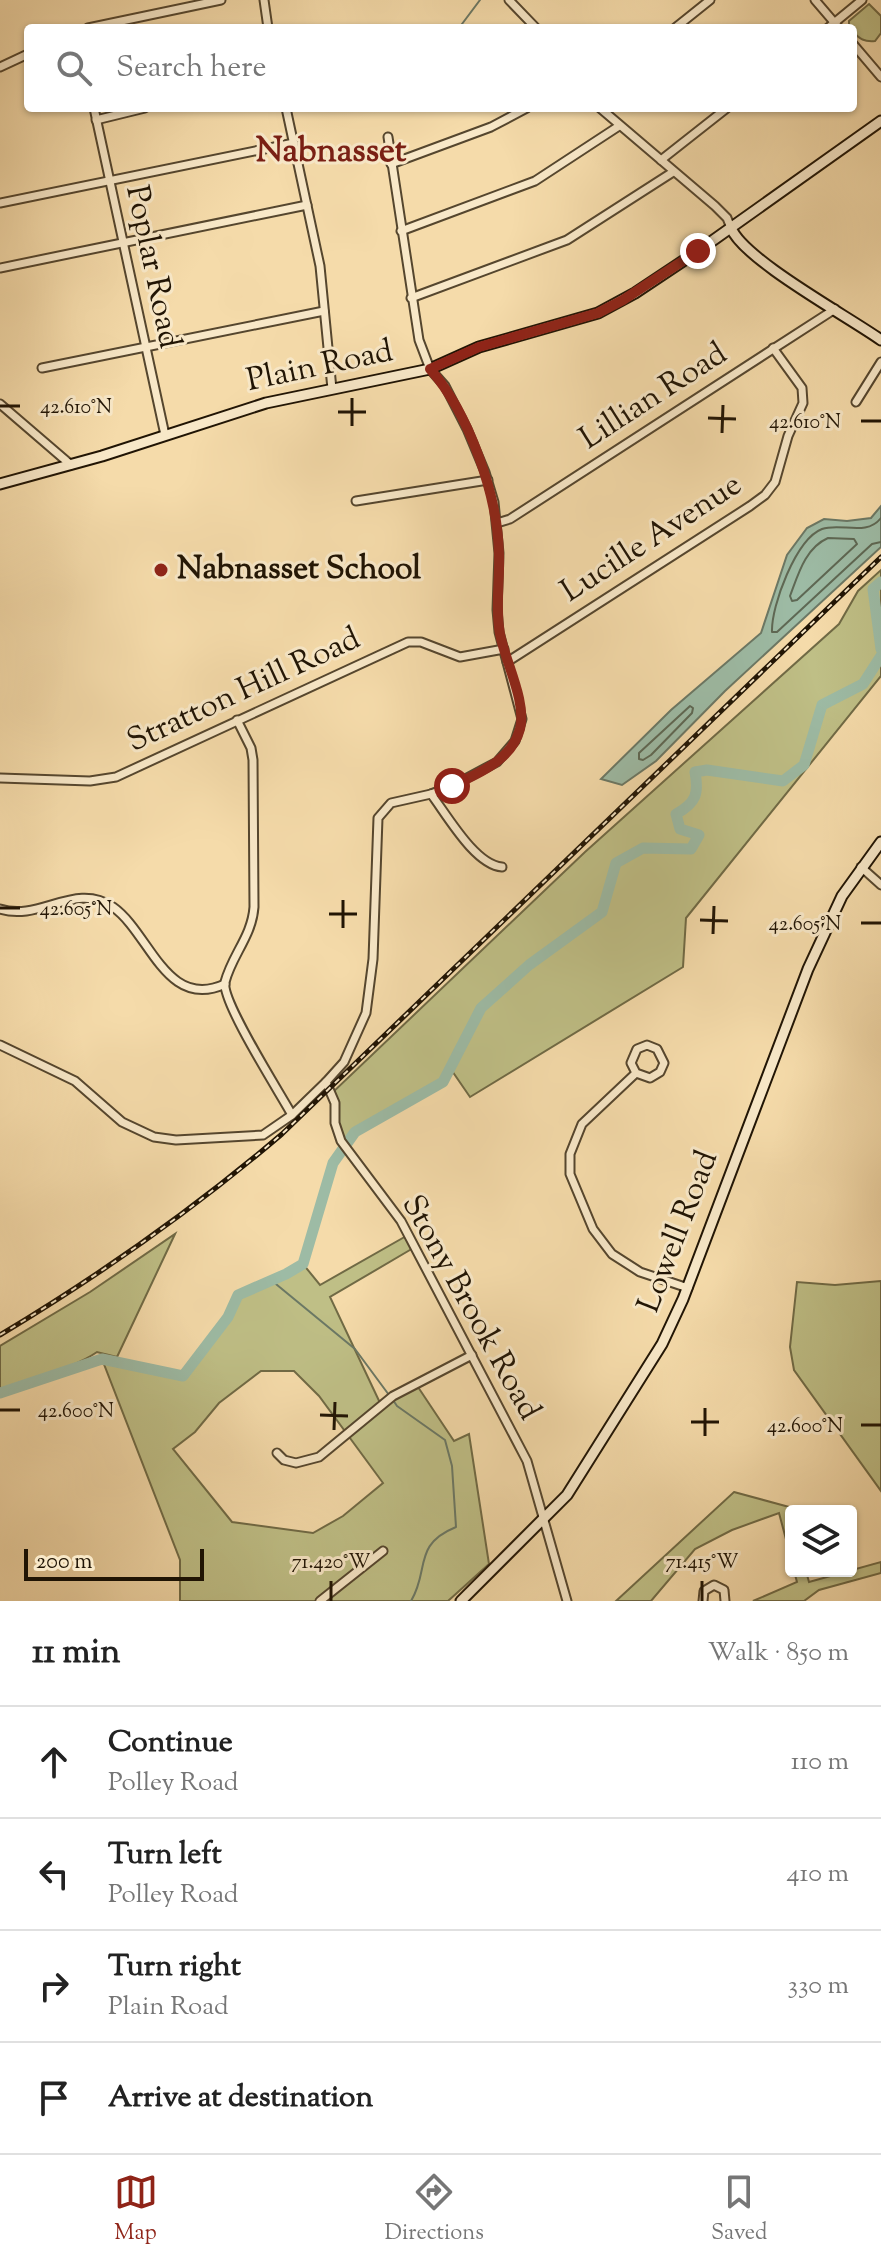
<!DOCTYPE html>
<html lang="en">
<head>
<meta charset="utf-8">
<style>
  :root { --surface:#fff; --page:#f2f2f2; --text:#222; --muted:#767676; --line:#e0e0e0; --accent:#8f2418 }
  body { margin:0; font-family:"Sorts Mill Goudy",serif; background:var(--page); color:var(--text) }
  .controls { position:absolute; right:24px; bottom:24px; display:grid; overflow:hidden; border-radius:8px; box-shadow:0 2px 6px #0004 }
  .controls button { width:72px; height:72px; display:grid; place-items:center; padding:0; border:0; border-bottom:2px solid var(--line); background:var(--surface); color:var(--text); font:40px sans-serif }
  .scale { position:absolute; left:24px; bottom:20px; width:180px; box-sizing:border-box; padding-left:8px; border:4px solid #201404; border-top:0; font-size:22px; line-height:28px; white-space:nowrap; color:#201404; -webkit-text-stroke:6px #f8e8c8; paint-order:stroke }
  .stop { position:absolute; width:24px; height:24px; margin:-18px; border:6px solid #8f2418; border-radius:50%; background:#fff }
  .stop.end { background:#8f2418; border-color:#fff; box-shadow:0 2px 8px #0008 }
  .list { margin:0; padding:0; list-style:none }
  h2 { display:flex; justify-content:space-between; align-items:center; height:104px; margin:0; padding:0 32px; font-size:34px }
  h2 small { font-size:26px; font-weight:400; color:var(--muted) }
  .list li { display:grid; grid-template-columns:52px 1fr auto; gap:24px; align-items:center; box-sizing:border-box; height:112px; padding:0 32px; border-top:2px solid var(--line) }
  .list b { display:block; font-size:30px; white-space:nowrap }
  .list p { margin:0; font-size:26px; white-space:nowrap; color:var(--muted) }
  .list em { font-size:26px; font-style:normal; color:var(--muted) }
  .icon { flex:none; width:44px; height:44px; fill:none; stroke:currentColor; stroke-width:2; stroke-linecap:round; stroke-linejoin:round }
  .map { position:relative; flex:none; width:881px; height:1601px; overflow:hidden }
  .search { position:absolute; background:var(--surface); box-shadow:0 2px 6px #0004; left:24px; right:24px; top:24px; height:88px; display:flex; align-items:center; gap:20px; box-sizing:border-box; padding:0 28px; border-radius:8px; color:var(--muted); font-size:30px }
  .sheet { height:552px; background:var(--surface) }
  nav { display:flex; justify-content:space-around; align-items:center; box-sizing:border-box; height:112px; border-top:2px solid var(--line); background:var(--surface); font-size:22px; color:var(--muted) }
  nav a { display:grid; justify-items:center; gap:4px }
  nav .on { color:var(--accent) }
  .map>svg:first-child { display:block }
  .green { fill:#bfbf86; stroke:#706a45; stroke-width:2; fill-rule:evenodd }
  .water { fill:#9dbba5; stroke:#6b7865; stroke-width:2 }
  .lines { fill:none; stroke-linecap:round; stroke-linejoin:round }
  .shore { stroke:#5e6854; stroke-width:2 }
  .stream { stroke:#6b7865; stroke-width:2 }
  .river { stroke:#9dbba5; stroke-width:11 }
  .street-casing { stroke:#55462e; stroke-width:11 }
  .secondary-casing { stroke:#201404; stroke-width:13 }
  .street { stroke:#f8e8c8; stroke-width:7 }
  .secondary { stroke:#f8e8c8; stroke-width:9 }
  .rail-casing { stroke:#201404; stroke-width:5 }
  .rail { stroke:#f8e8c8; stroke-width:2; stroke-dasharray:6; stroke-linecap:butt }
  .route { stroke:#8f2418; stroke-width:10 }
  .ticks { fill:none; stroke:#201404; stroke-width:3 }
  .poi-dot { fill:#8f2418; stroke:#f8e8c8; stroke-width:3 }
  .labels { text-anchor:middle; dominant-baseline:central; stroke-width:6; stroke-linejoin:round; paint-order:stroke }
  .street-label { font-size:32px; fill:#201404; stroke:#f8e8c8 }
  .poi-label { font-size:32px; font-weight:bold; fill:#201404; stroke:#f8e8c8; text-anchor:start }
  .neighbourhood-label { font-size:34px; font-weight:bold; fill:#7a1f14; stroke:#f8e8c8 }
  .ticks-label { font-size:20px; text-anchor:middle; fill:#201404; stroke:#f8e8c8; stroke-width:6; stroke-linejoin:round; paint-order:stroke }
</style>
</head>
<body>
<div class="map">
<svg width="881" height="1601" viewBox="0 0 881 1601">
  <rect width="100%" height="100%" fill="#f5dbaa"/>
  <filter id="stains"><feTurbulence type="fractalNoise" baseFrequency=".0025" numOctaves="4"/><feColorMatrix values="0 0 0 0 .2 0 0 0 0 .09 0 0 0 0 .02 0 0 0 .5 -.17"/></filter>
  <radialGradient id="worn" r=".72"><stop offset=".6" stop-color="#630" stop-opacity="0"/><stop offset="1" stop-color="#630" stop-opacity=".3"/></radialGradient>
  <g class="green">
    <path d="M869,4L881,16V33L875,41C864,42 860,39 853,32V28L849,27V21Z"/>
    <polygon points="881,570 881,676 686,918 683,967 470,1097 450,1068 443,1082 341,1141 332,1093 585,852 839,624 858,591"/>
    <path d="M175,1234L117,1357L97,1352C71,1370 31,1377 0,1391V1346L90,1292Z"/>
    <path d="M408,1235L415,1247L330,1297L381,1405L416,1384L454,1441L469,1434L489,1564L448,1601H180V1560L102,1359L183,1375L227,1317L238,1295L303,1264L320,1285ZM261,1371H294L319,1396L383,1483L343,1516L313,1533L232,1522L173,1449L195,1432L219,1403Z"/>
    <polygon points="881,1281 881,1491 794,1370 790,1347 797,1282 835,1285"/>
    <polygon points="734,1492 793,1508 791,1558 779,1513 732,1530 695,1549 651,1601 616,1601"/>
    <polygon points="881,1562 881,1573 819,1590 804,1601 753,1601 797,1582 794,1571 806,1571 809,1582"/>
  </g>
  <polygon class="water" points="881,506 881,547 725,691 656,761 622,785 601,779 671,710 761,633 787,555 807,528 824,519 847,521 871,518"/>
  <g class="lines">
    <g class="shore">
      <path d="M881,518C866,537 841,522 822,529C796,539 771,606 772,632H777L872,544L881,542"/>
      <path d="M828,538L854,539L857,544L797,600L792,601L790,596C798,575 805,548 828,538Z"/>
      <polygon points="690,706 693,708 692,713 651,755 643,760 639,759 639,753"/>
    </g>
    <g class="stream">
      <polyline points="459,28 480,0"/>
      <polyline points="420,110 421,108"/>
      <polyline points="271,1280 355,1349 389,1395"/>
      <path d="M393,1400L397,1406L445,1440L452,1466L456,1527C412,1545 430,1570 411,1601"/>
    </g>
    <g class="river">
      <polyline points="881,582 873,589 881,649"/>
      <path d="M0,1393L102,1359L183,1376L228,1317L238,1295L286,1274L303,1264L333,1163L355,1132L443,1082L481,1008L529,965L602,912L616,863L643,848L691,849L699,835L680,829L676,814C696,803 699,794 695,772L707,770L783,781L804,765L822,705L863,684L881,656"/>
    </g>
    <g class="street-casing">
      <g id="street">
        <polyline points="264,0 268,28"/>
        <polyline points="509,0 536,28"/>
        <polyline points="815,0 839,28"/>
        <polyline points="88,28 221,0"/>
        <polyline points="675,28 710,0"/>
        <polyline points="828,28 862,0"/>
        <polyline points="853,44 881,77"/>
        <polyline points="0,67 28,54"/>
        <polyline points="94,108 165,435"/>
        <polyline points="286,108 320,266 332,389"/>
        <polyline points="600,108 715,206 727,218 731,228"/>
        <polyline points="96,120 145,108"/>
        <polyline points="661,160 727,108"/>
        <polyline points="391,164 491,127 527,108"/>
        <polyline points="0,203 294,143"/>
        <polyline points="401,231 535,181 619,126"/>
        <polyline points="0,268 307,205"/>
        <polyline points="411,298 567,240 673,172"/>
        <polyline points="42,368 324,311"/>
        <polyline points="856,402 881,362"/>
        <polyline points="0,404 71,465"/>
        <polyline points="356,501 488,480"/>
        <polyline points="497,523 510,519 835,309"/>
        <polyline points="507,662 750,506 765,495 775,482 788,436 803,403 802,388 773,348"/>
        <path d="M237,720L251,748L253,760L254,907C252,936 232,955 225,982C221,1001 280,1093 292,1115"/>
        <polyline points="0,778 90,781 116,777 408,642 421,642 460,657 504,649"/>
        <path d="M431,794C447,815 475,865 502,867"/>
        <polyline points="861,867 881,885"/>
        <path d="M0,909C40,922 75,881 113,907C150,933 166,1011 225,984"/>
        <polyline points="0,1045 75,1081 122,1122 154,1137 176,1140 263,1135 292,1115 326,1082 335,1103 335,1123 341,1141 401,1221 527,1461 567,1601"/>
        <polyline points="636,1073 650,1078 660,1072 664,1063 657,1049 647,1045 637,1049 631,1063 636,1073 582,1124 570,1154 570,1174 593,1229 612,1254 640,1272 688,1288"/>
        <polyline points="326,1082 344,1062 366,1013 373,959 378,818 391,803 431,794 452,786 497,762 515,741 522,719 499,632 497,610 499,553 494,502 485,472 467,429 445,386 430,369 419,340 388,137"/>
        <polyline points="277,1453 284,1460 296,1463 319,1457 393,1396 472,1355"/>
        <polyline points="320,1601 383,1551"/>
        <polyline points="703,1601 704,1591 714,1585 724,1590 725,1601"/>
      </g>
    </g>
    <g class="secondary-casing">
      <g id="secondary">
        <path d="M731,228C744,260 849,317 881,340"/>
        <polyline points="0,484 102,456 266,403 430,369 479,347 598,313 635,293 698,251 881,121"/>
        <polyline points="461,1601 567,1495 662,1344 683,1299 808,969 842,896 881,842"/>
      </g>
    </g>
    <use href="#street" class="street"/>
    <use href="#secondary" class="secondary"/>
    <g class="rail-casing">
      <path id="rail" d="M0,1335C100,1275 193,1210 282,1134L881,557"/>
    </g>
    <use href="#rail" class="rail"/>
  </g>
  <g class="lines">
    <path class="route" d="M452,786C479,773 512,760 520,729C527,702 505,661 500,634C495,608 500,581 499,555C498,496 469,413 430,369L479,347L598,313L623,300L698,251"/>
  </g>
  <path class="ticks" d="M0,406H20M338,412H366M708,418L736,419M861,421H881M352,426V398M722,433L723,405M0,908H20M329,914H357M700,920L728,921M861,923H881M343,928V900M713,934L714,906M0,1410H20M320,1415L348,1416M691,1422H719M861,1425H881M334,1430L335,1402M705,1436V1408M331,1601V1581M702,1601V1581"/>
  <circle class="poi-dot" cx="161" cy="570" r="8"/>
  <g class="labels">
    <g class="street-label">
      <text transform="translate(152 267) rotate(78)">Poplar Road</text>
      <text transform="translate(320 367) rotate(-12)">Plain Road</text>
      <text transform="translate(654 397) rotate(-33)">Lillian Road</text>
      <text transform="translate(652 539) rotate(-33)">Lucille Avenue</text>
      <text transform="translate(244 691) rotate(-25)">Stratton Hill Road</text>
      <text transform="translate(679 1232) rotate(-69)">Lowell Road</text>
      <text transform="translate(470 1308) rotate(61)">Stony Brook Road</text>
    </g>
    <g class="poi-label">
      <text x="177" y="570">Nabnasset School</text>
    </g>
    <g class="neighbourhood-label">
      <text x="331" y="152">Nabnasset</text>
    </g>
  </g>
  <g class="ticks-label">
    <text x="76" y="413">42.610°N</text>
    <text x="805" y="428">42.610°N</text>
    <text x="76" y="915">42.605°N</text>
    <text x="805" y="930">42.605°N</text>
    <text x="76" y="1417">42.600°N</text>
    <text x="805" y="1432">42.600°N</text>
    <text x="331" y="1568">71.420°W</text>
    <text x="702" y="1568">71.415°W</text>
  </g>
  <rect width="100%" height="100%" filter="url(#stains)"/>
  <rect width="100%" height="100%" fill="url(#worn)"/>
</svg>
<div class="controls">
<button><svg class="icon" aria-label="layers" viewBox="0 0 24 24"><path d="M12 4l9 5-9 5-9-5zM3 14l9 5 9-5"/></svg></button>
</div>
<div class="scale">200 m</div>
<div class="stop" style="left:452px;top:786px"></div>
<div class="stop end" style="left:698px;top:251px"></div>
<div class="search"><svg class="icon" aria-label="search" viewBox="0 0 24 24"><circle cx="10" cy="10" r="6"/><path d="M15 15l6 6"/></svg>Search here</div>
</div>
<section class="sheet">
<h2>11 min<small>Walk · 850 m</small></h2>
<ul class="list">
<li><svg class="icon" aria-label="ahead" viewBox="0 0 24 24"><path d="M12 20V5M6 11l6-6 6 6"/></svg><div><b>Continue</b><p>Polley Road</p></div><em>110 m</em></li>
<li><svg class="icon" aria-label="left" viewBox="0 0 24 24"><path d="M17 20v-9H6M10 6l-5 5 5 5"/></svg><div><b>Turn left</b><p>Polley Road</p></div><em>410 m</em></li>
<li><svg class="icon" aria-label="right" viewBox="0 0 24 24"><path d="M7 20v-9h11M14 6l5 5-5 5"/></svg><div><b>Turn right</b><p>Plain Road</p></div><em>330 m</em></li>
<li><svg class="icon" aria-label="arrive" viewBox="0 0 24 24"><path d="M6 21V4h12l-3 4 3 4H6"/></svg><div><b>Arrive at destination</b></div></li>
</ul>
</section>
<nav>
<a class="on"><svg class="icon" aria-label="map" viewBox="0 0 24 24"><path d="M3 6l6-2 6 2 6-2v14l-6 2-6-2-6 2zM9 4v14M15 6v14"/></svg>Map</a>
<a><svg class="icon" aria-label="directions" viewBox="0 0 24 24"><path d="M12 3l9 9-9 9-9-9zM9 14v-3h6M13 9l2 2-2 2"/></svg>Directions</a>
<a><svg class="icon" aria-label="saved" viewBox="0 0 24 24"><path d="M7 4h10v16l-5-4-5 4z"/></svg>Saved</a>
</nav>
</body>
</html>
